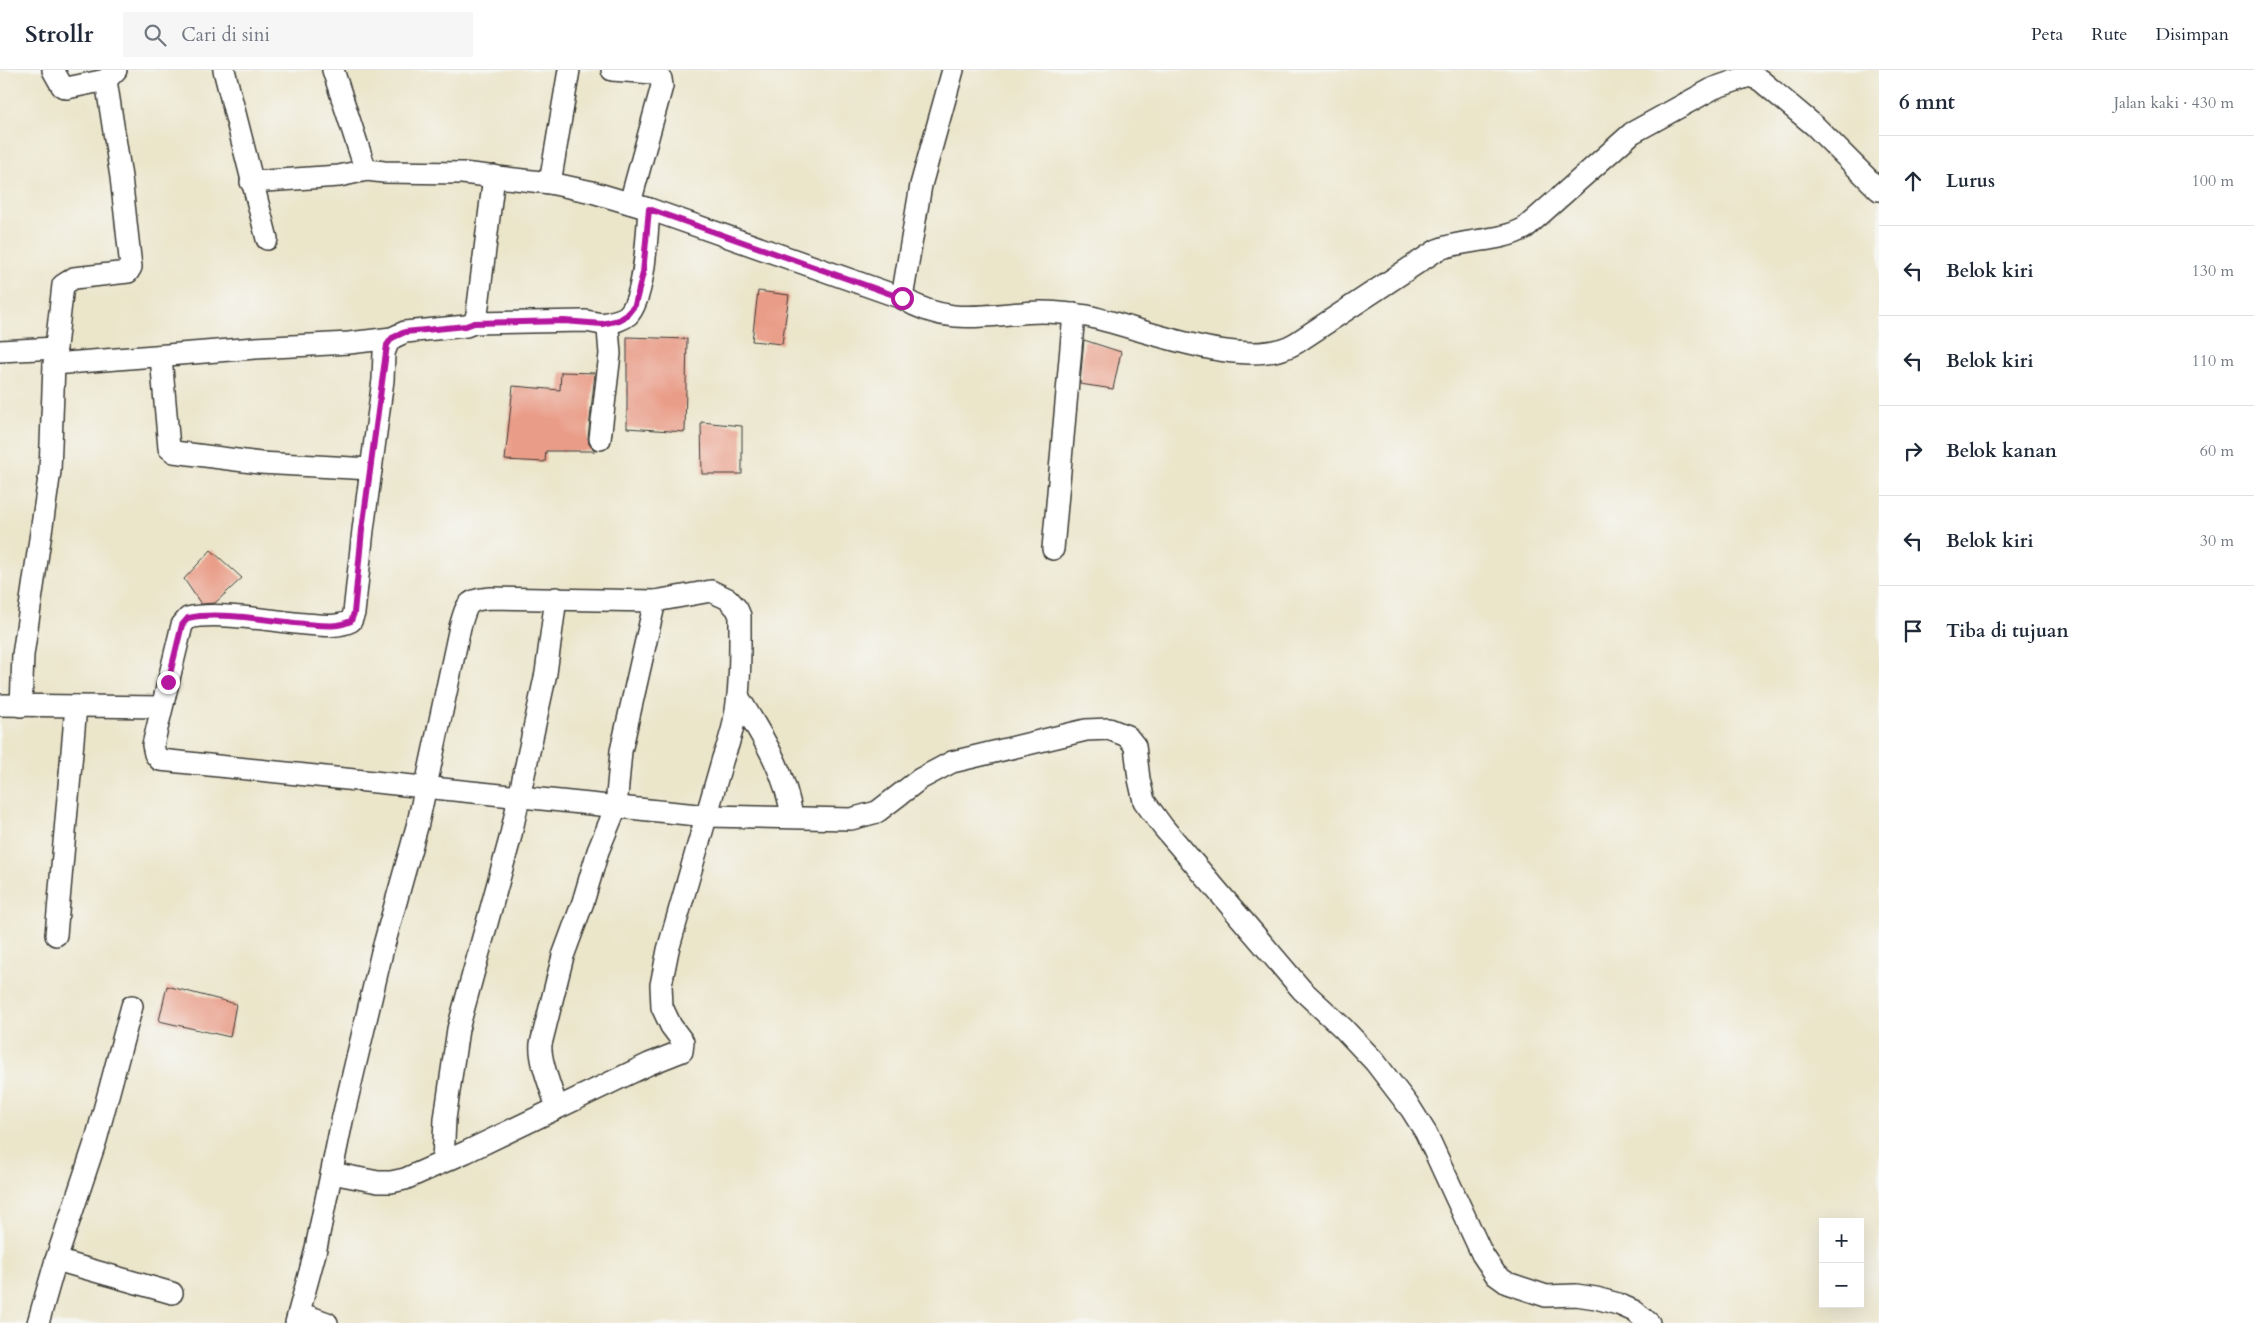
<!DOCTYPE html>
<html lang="id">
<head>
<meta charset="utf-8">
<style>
  :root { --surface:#fff; --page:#f6f6f7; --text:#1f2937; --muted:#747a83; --line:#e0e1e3 }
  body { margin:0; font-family:Cardo,serif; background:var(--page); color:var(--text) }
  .controls { position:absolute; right:15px; bottom:15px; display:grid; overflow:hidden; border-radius:0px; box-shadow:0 5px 20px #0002 }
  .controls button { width:45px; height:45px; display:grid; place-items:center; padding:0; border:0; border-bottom:1px solid var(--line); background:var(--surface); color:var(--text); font:25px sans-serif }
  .stop { position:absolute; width:15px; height:15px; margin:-11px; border:4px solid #b5179e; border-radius:50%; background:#fff }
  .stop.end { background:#b5179e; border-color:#fff; box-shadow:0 1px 5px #0008 }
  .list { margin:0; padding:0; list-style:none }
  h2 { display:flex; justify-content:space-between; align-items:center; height:65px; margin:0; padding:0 20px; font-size:21px }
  h2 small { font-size:16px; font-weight:400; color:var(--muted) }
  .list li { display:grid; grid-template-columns:32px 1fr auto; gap:15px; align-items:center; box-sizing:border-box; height:90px; padding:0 20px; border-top:1px solid var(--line) }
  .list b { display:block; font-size:19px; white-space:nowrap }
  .list em { font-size:16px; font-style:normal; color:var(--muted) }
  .icon { flex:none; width:28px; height:28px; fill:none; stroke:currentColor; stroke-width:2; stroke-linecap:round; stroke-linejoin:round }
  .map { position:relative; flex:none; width:1879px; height:1253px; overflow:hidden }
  header { display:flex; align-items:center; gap:30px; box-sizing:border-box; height:70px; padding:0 25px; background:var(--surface); border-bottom:1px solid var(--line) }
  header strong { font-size:24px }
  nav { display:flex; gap:28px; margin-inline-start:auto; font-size:18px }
  .search { width:350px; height:45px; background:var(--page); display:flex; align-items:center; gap:12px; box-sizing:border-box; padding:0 18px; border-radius:0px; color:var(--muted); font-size:19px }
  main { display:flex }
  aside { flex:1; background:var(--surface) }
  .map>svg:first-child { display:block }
  .building { fill:#e99c87 }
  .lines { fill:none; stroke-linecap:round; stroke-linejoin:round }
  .street-casing { stroke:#3b3a36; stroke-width:24 }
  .street { stroke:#fff; stroke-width:21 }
  .route { stroke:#b5179e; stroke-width:6 }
</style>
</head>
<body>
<header>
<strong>Strollr</strong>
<div class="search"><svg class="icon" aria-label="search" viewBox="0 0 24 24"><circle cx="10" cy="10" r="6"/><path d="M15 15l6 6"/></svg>Cari di sini</div>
<nav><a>Peta</a><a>Rute</a><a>Disimpan</a></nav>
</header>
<main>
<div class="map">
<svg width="1879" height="1253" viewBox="0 0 1879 1253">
  <rect width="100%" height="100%" fill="#f6f6f2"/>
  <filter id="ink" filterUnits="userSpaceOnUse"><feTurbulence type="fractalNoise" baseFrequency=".02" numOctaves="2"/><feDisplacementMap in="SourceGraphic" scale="10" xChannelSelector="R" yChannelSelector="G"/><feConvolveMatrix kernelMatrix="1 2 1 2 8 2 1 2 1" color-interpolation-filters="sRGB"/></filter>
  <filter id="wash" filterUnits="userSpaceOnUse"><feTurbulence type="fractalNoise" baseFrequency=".0096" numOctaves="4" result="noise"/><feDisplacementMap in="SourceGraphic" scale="20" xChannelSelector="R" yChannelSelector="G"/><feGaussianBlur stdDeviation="1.12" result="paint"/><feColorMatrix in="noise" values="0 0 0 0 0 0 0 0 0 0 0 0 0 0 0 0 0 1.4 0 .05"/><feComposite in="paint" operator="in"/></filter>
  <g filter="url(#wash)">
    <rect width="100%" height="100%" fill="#ebe5ca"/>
    <g id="blocks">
      <g class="building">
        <polygon points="758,221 789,225 782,274 752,271"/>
        <polygon points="627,267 687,269 685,362 627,358"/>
        <polygon points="1084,270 1121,282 1113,319 1080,314"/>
        <polygon points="561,302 595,303 588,368 589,374 595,381 546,381 545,392 505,390 513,316 560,320"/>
        <polygon points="701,352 742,356 742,404 702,404"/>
        <polygon points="211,480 242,508 215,533 201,534 184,509"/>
        <polygon points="167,916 236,934 230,967 159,951"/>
      </g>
    </g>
  </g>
  <g filter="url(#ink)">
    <use href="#blocks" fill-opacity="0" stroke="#3b3a36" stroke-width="1"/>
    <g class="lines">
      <g class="street-casing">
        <g id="street">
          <polyline points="53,0 62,16 67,18 106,10"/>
          <polyline points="224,0 267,169"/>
          <polyline points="333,0 364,95 367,100 384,102 462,103 550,113 592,122 649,139 902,228 921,115 953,0"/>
          <polyline points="612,0 653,3 661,9 662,16 630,133"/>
          <polyline points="251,112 339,106 367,100"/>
          <polyline points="550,113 569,0"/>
          <path d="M902,228C950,258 989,243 1041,242C1056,242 1072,244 1087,246C1140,257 1247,303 1296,273L1437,180C1466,168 1498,173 1525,158L1632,63L1714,18L1749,6L1760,10L1815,56L1879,120"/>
          <polyline points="474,253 586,251 602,254 608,259 610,284 600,369"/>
          <path d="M602,254C611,252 621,251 628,245C645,228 647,164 649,139"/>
          <path d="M392,268L387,275L384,283L383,310L363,460L354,543L351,551C337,558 320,555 305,554C274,551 216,541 188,548L182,555L153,675L155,684L160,690L707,746L851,749L877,742L920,709L952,692L1086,660L1109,659L1127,666L1135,676L1139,709L1144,731L1163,757L1302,920L1343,958L1375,992L1411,1039L1426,1063L1482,1184L1496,1205L1507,1213L1546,1226L1576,1225L1596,1228L1618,1234L1634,1241L1649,1253"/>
          <polyline points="0,281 56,278"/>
          <polyline points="161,287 169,378 174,382 260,393 371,399"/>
          <polyline points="54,294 255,278 349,273 392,268 405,262 466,256 474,253 477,244 494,106"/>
          <polyline points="1053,479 1074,244"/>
          <path d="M739,628C762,666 786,702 792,747"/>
          <polyline points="0,635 161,637"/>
          <polyline points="21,636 23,585 50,401 54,294 63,215 74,208 128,202 131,197 121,107 106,10 116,0"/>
          <polyline points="56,865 76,636"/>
          <path d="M557,1038C552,1020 539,991 541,974L563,886L583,832L598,781L616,737L621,681L655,531"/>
          <polyline points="443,1091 445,1049 458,959 510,769 546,603 556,528"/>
          <polyline points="56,1190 172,1223"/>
          <polyline points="299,1243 327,1253"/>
          <polyline points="38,1253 56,1190 96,1070 132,936"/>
          <path d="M296,1253L315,1183L342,1051L382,882L418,753L460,557C467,534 466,530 491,528L655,531L711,521L728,529L737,539L740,546C740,594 742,643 723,688L668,880L661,915L662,937L671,956L683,972L682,981L649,994L466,1082L405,1109L391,1112H378L332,1103"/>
        </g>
      </g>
      <use href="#street" class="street"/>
    </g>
  </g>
  <g class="lines" filter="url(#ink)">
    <path class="route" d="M168,612L182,555L188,548C219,541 272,551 305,554C320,555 337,558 351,551L354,543L362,460L387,275L392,268L405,262L466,256L474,253L564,251L602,254L619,250L627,245L635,235L643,203L649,139L902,228"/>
  </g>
</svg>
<div class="controls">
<button>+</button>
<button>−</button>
</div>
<div class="stop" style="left:902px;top:228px"></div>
<div class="stop end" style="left:168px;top:612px"></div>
</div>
<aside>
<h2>6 mnt<small>Jalan kaki · 430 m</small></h2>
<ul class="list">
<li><svg class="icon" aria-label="ahead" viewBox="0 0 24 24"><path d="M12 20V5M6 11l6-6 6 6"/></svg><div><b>Lurus</b></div><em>100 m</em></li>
<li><svg class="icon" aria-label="left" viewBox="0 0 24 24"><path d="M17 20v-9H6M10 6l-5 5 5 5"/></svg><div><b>Belok kiri</b></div><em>130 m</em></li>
<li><svg class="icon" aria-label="left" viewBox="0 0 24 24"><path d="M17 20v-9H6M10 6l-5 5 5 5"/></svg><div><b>Belok kiri</b></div><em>110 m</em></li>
<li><svg class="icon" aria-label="right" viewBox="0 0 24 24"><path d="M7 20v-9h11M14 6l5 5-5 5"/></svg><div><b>Belok kanan</b></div><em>60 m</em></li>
<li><svg class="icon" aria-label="left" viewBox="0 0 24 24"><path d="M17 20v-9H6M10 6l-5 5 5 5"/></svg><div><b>Belok kiri</b></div><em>30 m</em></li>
<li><svg class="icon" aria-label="arrive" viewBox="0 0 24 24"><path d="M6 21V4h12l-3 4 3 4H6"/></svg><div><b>Tiba di tujuan</b></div></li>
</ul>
</aside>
</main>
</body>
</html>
